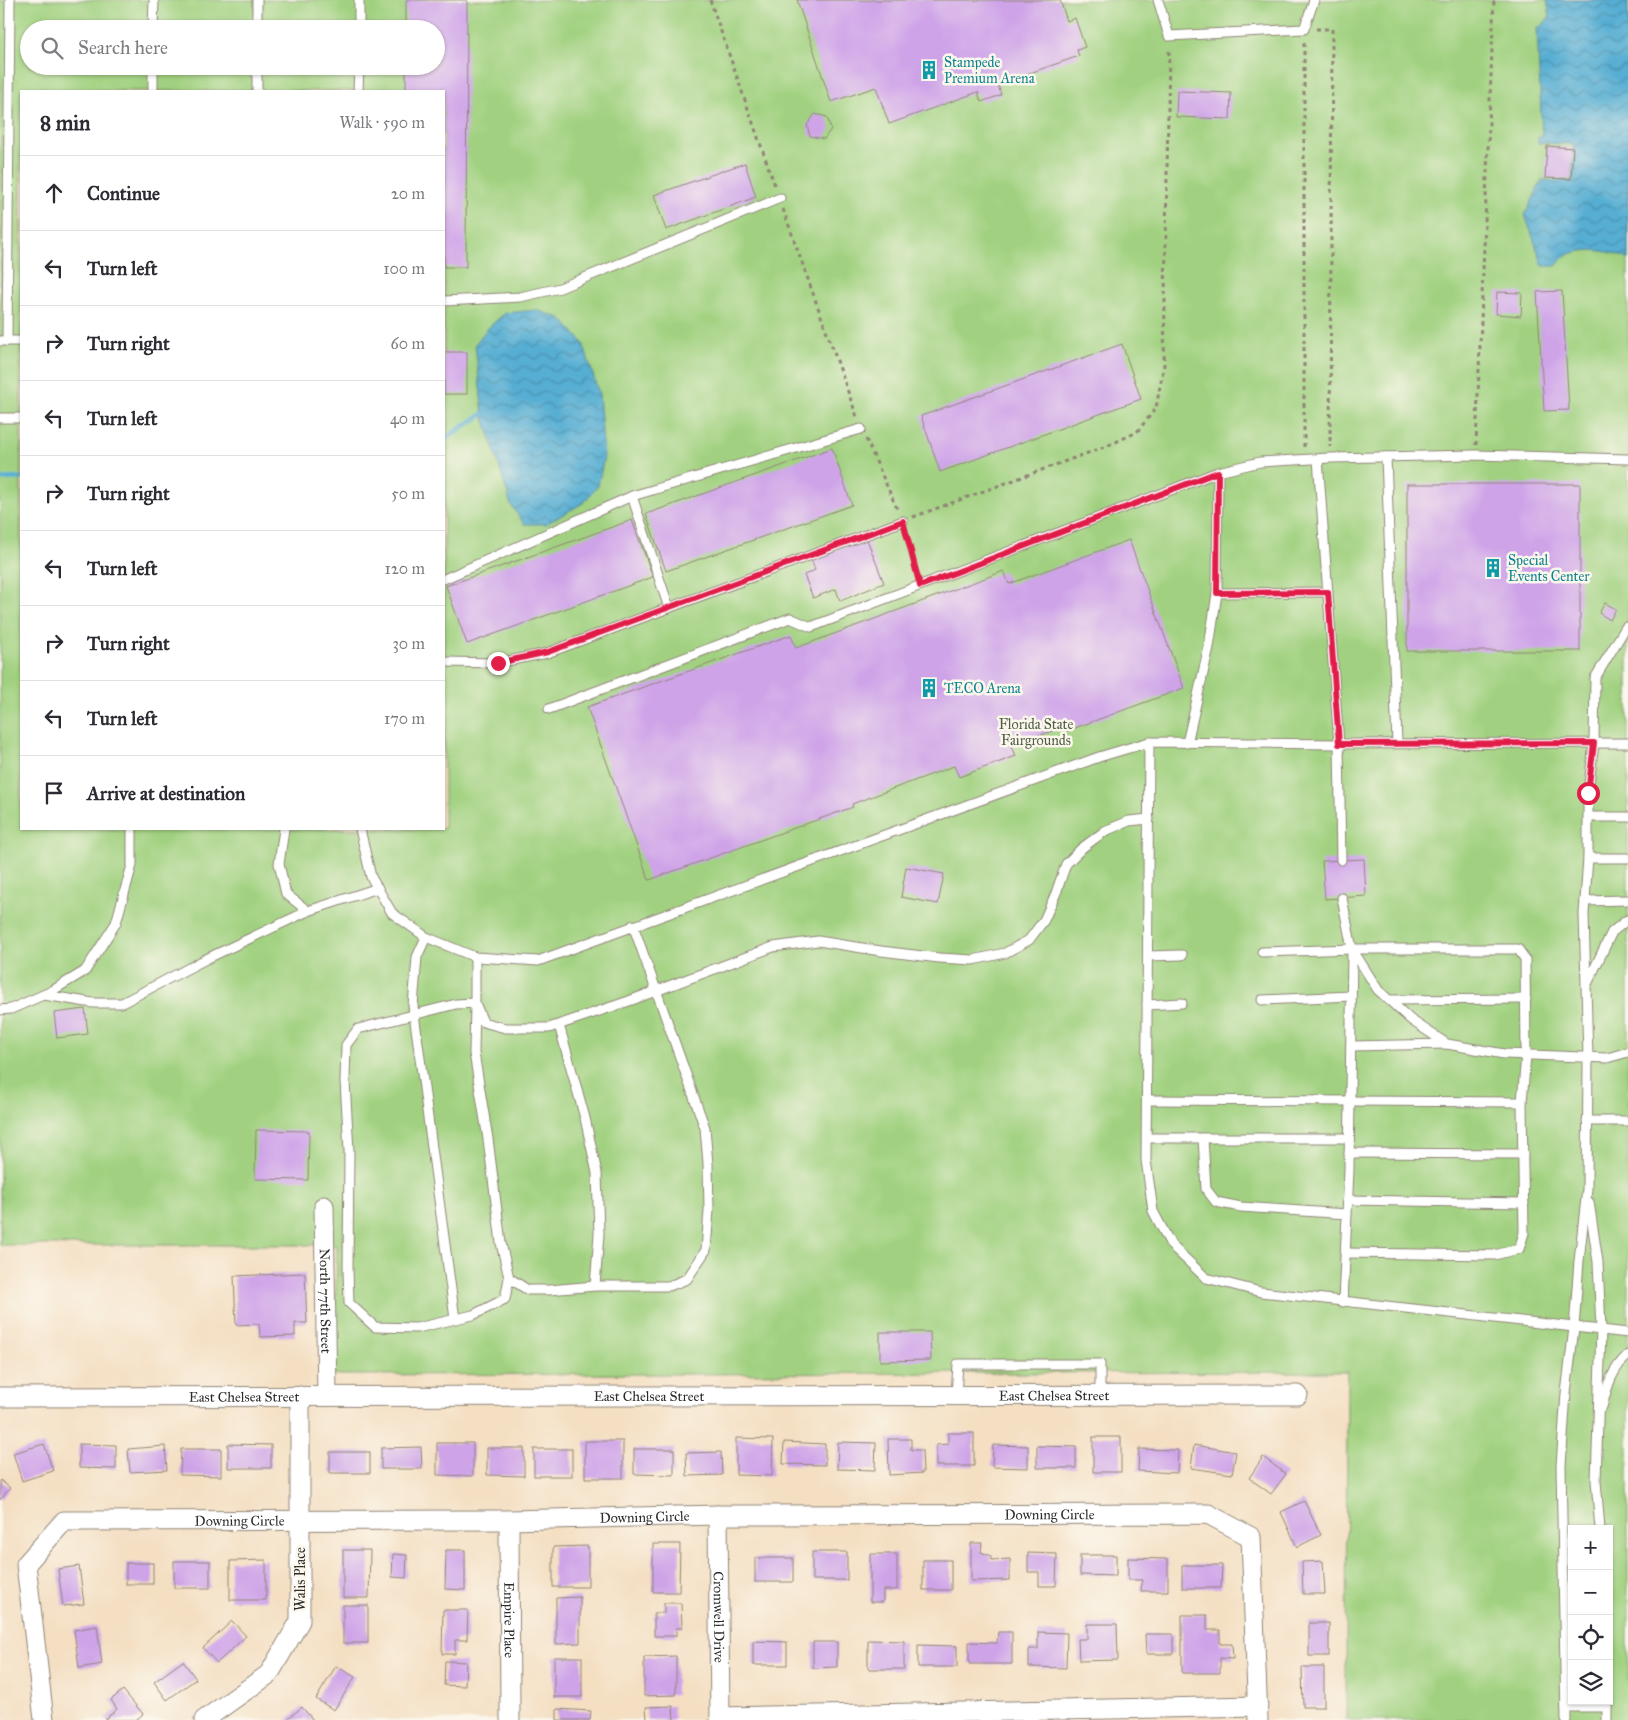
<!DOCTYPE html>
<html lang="en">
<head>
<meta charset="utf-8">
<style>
  :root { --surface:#fff; --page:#f2f2f3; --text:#2b2b33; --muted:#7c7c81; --line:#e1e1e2 }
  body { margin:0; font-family:"IM FELL Great Primer",serif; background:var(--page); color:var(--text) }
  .controls { position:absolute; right:15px; bottom:15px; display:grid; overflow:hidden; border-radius:0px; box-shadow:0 1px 4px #0004 }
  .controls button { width:45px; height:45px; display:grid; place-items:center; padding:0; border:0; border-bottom:1px solid var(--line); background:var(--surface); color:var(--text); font:25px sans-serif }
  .stop { position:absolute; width:15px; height:15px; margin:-11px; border:4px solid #e11d48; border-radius:50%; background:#fff }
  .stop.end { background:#e11d48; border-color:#fff; box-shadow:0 1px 5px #0008 }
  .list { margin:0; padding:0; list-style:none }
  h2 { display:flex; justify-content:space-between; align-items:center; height:65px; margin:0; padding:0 20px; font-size:21px }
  h2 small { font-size:16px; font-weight:400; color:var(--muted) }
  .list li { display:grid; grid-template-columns:32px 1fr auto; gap:15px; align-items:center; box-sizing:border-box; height:75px; padding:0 20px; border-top:1px solid var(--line) }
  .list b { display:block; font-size:19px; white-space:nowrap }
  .list em { font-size:16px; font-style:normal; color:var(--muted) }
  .icon { flex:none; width:28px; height:28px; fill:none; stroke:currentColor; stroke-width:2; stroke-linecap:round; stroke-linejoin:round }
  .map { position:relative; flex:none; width:1628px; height:1720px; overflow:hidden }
  .search { position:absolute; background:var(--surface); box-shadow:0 1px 4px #0004; left:20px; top:20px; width:425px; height:55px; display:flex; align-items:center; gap:12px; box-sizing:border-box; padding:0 18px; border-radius:28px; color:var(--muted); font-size:19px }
  .panel { position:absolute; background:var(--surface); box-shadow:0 1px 4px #0004; left:20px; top:90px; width:425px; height:740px; border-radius:0px }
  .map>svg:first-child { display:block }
  .green { fill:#a1d180; stroke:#667e56; fill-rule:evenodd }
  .water { fill:url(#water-waves); stroke:#406c7f }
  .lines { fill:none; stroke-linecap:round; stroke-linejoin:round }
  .stream { stroke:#56aed3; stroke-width:5 }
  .building { fill:#cea3e8 }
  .service-casing { stroke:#908577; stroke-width:11 }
  .minor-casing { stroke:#908577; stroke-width:21 }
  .path { stroke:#908577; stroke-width:3; stroke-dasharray:4 4; stroke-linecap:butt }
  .service { stroke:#fff; stroke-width:9 }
  .minor { stroke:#fff; stroke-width:19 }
  .route { stroke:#e11d48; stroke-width:6 }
  .labels { text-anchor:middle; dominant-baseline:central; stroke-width:5; stroke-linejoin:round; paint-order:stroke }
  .culture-label { font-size:14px; fill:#0d838f; stroke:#fbf7ec; text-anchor:start }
  .park-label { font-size:14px; fill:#4e5d44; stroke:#fbf7ec }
  .street-label { font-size:14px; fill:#2b2b2b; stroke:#fbf7ec }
</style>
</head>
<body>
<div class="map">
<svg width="1628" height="1720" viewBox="0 0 1628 1720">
  <defs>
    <pattern id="water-waves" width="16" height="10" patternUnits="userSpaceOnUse" patternTransform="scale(1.25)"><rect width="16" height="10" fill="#56aed3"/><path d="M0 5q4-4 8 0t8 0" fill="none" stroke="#478eab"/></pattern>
  </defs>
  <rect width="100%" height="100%" fill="#fbf7ec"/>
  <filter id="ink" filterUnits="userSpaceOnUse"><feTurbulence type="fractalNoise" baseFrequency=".02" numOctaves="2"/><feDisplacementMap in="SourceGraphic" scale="10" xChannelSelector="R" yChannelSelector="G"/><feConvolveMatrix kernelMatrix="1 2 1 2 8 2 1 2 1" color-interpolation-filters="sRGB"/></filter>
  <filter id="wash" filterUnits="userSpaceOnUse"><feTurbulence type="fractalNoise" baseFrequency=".0096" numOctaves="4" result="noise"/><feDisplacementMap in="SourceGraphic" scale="20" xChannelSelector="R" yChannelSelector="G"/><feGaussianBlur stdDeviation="1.12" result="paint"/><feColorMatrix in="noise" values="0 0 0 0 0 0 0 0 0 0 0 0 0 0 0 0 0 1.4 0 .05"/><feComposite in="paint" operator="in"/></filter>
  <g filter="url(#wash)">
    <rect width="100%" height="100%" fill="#f4dfc3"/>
    <path class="green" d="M0,0H1628V1720H1346L1347,1372L334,1375L337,1245H0ZM29,29H436V66H29ZM21,91H444V829H21ZM1572,1529H1609V1701H1572Z"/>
    <g class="water">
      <path d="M1547,0H1628V259C1611,250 1582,246 1564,257C1561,259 1559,263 1556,266H1543L1525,215L1542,180L1572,181L1574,144L1538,143V138L1542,135L1537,28L1543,25L1550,16Z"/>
      <polygon points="537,310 562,319 583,343 599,394 604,457 598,486 583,503 546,524 524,524 511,505 483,414 475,344 488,328 505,313"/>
    </g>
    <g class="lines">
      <g class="stream">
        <polyline points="444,439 483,414"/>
        <polyline points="0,479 21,478"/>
      </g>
    </g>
    <g id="blocks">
      <g class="building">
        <polygon points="406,0 467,0 466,267 444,267 444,91 406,91 406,66 436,66 436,29 406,29"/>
        <polygon points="797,0 1060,0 1067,21 1075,18 1085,47 1077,50 1079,56 998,84 1001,95 981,102 978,92 889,124 876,87 831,102"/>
        <polygon points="1177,91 1231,93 1230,119 1176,117"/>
        <polygon points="815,114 827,117 831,129 824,139 810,136 807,125"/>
        <polygon points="1547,146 1573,148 1571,179 1545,178"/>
        <polygon points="745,163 756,197 666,230 654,195"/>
        <polygon points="1562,291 1569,410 1544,411 1537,292"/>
        <polygon points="1497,292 1522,293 1521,316 1496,314"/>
        <polygon points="1122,344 1141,399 940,472 921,416"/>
        <rect x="444" y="352" width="23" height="42"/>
        <polygon points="832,448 852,505 666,571 646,514"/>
        <rect x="1407" y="484" width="173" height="167"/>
        <polygon points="632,520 653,577 467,644 446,586"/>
        <polygon points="866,537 884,583 840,601 836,589 813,598 804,575 815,570 811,559"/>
        <polygon points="1129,540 1184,688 1064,732 1062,727 1012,746 1016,756 959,777 954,766 852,804 853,807 649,880 587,707 791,635 796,648 1004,571 1009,584"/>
        <polygon points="1605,603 1616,609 1610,620 1599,613"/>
        <polygon points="1364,859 1366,896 1325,899 1322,861"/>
        <polygon points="906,867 944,874 938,904 901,897"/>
        <polygon points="85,1009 88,1034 57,1038 54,1013"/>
        <polygon points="256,1130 309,1131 308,1180 255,1179"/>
        <polygon points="305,1273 307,1323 295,1323 295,1336 260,1337 259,1324 236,1325 234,1276"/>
        <polygon points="880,1332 930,1332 931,1360 880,1361"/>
        <polygon points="948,1433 974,1433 974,1466 936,1466 936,1445 948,1444"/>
        <rect x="1093" y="1437" width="28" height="35"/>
        <polygon points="736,1438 773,1439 772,1476 736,1475"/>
        <polygon points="888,1439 911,1439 911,1450 922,1450 923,1473 889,1475"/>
        <rect x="585" y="1441" width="38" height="37"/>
        <polygon points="784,1442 825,1444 825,1465 783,1464"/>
        <polygon points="838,1442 876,1443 875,1470 837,1469"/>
        <polygon points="437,1443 473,1443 473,1476 437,1475"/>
        <polygon points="44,1444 53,1471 22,1481 13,1453"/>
        <polygon points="79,1444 116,1445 116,1469 79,1468"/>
        <polygon points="228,1444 271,1445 271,1468 228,1468"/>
        <polygon points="993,1445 1028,1446 1028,1468 992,1467"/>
        <polygon points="1194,1445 1236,1452 1232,1474 1191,1468"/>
        <polygon points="165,1446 167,1470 130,1472 128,1449"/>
        <polygon points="1037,1446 1076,1447 1076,1468 1037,1468"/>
        <polygon points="421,1447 422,1469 381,1469 381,1448"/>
        <polygon points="487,1448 524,1448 524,1476 487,1475"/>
        <polygon points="181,1449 221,1449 221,1476 180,1475"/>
        <rect x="534" y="1449" width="38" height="27"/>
        <polygon points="634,1449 674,1449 674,1475 634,1474"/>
        <polygon points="1139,1449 1178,1450 1177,1473 1138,1471"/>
        <rect x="330" y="1452" width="40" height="21"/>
        <polygon points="721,1452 722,1475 687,1476 686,1453"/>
        <polygon points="1263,1457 1286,1474 1271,1494 1249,1478"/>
        <polygon points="0,1480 10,1488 0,1500"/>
        <polygon points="1304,1501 1321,1535 1297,1547 1281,1512"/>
        <polygon points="971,1543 982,1543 981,1552 991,1556 991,1560 1010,1559 1010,1580 971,1581"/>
        <polygon points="653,1544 680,1544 679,1592 653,1592"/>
        <polygon points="588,1546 588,1587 553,1587 553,1547"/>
        <polygon points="343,1550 370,1550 369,1598 343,1598"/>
        <polygon points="446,1550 465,1550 465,1590 445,1589"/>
        <rect x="812" y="1552" width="35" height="28"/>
        <polygon points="1028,1553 1057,1554 1056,1586 1039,1586 1039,1572 1028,1572"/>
        <polygon points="393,1554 407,1555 406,1578 392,1577"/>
        <polygon points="870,1554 897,1554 897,1590 883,1590 883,1602 870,1602"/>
        <polygon points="1080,1555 1116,1555 1116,1576 1080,1575"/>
        <rect x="755" y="1558" width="38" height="24"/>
        <polygon points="1128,1558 1168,1559 1168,1591 1141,1591 1142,1580 1128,1580"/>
        <polygon points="266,1560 266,1600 230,1600 230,1561"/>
        <rect x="923" y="1560" width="28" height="30"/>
        <rect x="174" y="1561" width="36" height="27"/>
        <polygon points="1323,1561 1325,1594 1303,1594 1302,1562"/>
        <rect x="126" y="1563" width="27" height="21"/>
        <polygon points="1182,1565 1222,1565 1221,1588 1182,1588"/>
        <polygon points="79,1566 84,1604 63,1606 58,1569"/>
        <polygon points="580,1597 580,1643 556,1644 556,1598"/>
        <polygon points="664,1603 681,1603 682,1628 676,1628 676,1636 654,1636 654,1613 664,1613"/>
        <rect x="343" y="1605" width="25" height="38"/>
        <polygon points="443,1610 468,1610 467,1640 455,1640 455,1654 442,1654"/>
        <polygon points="1182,1615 1207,1615 1207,1630 1220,1630 1220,1644 1232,1644 1233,1659 1220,1658 1220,1673 1182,1673"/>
        <polygon points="232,1621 246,1636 217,1663 203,1648"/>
        <rect x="1309" y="1623" width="20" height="33"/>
        <polygon points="1087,1624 1117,1624 1118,1660 1079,1661 1078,1639 1087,1639"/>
        <polygon points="97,1626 102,1664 79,1668 74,1630"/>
        <polygon points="998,1632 1012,1632 1012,1664 969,1664 969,1642 997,1643"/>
        <polygon points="1038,1632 1067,1633 1066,1668 1029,1667 1029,1649 1038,1649"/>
        <polygon points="1145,1634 1173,1634 1173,1654 1146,1654"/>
        <polygon points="868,1640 904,1641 904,1669 868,1669"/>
        <polygon points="753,1641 787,1642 787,1665 753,1665"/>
        <polygon points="813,1642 837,1642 837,1667 813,1668"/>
        <polygon points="918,1645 957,1646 957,1667 918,1667"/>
        <polygon points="676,1656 676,1695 644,1696 644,1657"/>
        <rect x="554" y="1657" width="28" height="40"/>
        <polygon points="183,1661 196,1679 167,1700 154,1682"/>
        <polygon points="445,1661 466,1662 465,1686 444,1685"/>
        <polygon points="336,1666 355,1677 334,1710 316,1699"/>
        <polygon points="1302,1667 1324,1667 1324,1707 1303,1707"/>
        <polygon points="123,1690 143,1714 136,1720 104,1720 117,1709 111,1700"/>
        <polygon points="673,1706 674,1720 647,1720 646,1707"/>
        <polygon points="302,1707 313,1720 286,1720"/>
        <polygon points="557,1709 591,1711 590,1720 557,1720"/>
      </g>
    </g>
  </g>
  <g filter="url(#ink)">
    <use href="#blocks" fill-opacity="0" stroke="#908577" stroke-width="1"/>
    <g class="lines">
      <g class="service-casing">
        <g id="service">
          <polyline points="1158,0 1169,36 1304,29 1314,0"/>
          <polyline points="153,29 154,0"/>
          <polyline points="257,29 257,0"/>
          <polyline points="359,29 359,0"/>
          <polyline points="153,91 153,66"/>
          <polyline points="257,91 257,66"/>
          <polyline points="358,91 359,66"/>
          <polyline points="444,301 520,297 560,288 780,198"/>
          <polyline points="0,341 21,341"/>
          <polyline points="7,341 10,0"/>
          <polyline points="0,418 21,418"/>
          <polyline points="1386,457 1397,743"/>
          <polyline points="1318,459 1339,744 1341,860"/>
          <polyline points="632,496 861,429"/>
          <polyline points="444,579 632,496 669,608"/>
          <polyline points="1217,593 1328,592"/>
          <polyline points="444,662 498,663 547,653 903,521"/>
          <polyline points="549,709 790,618 811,627 1218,472 1260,462 1330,458 1475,455 1628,459"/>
          <polyline points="1149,742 1146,1160 1153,1211 1171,1245 1206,1278 1261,1292 1628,1333"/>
          <polyline points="1187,743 1209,647 1217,593 1218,472"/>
          <polyline points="1589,817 1628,817"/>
          <polyline points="284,829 279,864 286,894 308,911 378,888"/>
          <polyline points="360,829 371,877 392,913 426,937 475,957 538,961 1099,757 1149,742 1339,744 1628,743"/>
          <polyline points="1588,858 1628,858"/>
          <polyline points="1342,898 1352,949 1378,990 1411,1020 1447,1044 1504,1054 1607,1058 1628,1052"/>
          <polyline points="1585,901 1628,900"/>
          <polyline points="426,937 417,957 413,1006 455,1319"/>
          <polyline points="1262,952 1352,949 1518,949 1525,959 1526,1055 1522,1102"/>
          <polyline points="1148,956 1182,955"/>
          <polyline points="475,957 475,1003 483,1022 505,1028 549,1028 629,1001 773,947 818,941 881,951 939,958 973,960 1005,953 1029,940 1044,920 1056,893 1066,864 1082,848 1105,831 1129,821 1149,819"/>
          <polyline points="1587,984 1612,932 1627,920"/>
          <polyline points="44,995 93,1003 122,1003 206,959 308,911"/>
          <polyline points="1262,1000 1351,996"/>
          <polyline points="1389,1000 1526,999"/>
          <polyline points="1147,1005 1182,1003"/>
          <polyline points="0,1010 11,1009 50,992 85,971 116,923 132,865 132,829"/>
          <polyline points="559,1025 585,1118 597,1173 599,1234 595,1286"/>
          <polyline points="1351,1046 1447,1044"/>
          <polyline points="1147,1100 1522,1102 1524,1233 1519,1249 1494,1255 1345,1253"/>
          <polyline points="1587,1121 1628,1121"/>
          <polyline points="1147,1138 1349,1138"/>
          <polyline points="1203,1138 1206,1189 1216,1202 1241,1207 1347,1214"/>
          <polyline points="1349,1153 1523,1154"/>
          <polyline points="1347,1200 1524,1203"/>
          <polyline points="1589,1202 1598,1262 1601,1329 1596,1481 1600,1529"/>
          <polyline points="509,1278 505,1299 473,1315 417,1328 375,1327 349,1303 348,1269 349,1151 345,1081 346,1045 358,1029 456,1004 475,1003 474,1053 488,1139 501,1243 509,1278 528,1290 549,1290 595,1286 669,1286 687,1279 706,1250 709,1210 708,1164 705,1128 633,925"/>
          <polyline points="1343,1302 1349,1170 1352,949"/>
          <polyline points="956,1396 958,1364 1100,1364 1100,1395"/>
          <path d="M1602,1407C1607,1387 1612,1369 1628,1355"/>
          <polyline points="1566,1707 1607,1707"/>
          <polyline points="1566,1720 1561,1466 1566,1393 1574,1328 1579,1261 1587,1189 1588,1057 1584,914 1588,858 1588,793 1594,743 1595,678 1626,627 1628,629"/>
          <polyline points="1607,1720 1607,1703"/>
        </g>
      </g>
      <g class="minor-casing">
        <g id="minor">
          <path id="s1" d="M324,1206L327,1396"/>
          <path id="s2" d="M0,1397L1298,1395"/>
          <path id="s3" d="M718,1515L720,1720"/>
          <path id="s4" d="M509,1520L510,1720"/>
          <polyline points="720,1717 1258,1706"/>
          <path id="s5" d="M44,1720L26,1564L64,1521L509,1520L718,1515L1208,1514L1251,1537L1258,1720"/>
          <polyline points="204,1720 269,1674 300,1621 300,1396"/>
        </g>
      </g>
      <g class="path">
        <polyline points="710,0 775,186"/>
        <polyline points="1316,29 1332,29 1330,447"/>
        <polyline points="783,209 857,417"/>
        <polyline points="866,439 898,511"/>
        <polyline points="1476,445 1494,0"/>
        <polyline points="1304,447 1304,41"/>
        <polyline points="913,517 1107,446 1137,432 1156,408 1164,365 1169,48"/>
        <polyline points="906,533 917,573"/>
      </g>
      <use href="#service" class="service"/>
      <use href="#minor" class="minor"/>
    </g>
  </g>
  <g class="lines" filter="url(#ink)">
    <polyline class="route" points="498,663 548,652 903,521 920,586 1218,472 1217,593 1328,592 1339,744 1594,743 1588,793"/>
  </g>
  <defs>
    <g id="building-bare" transform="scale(1.5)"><path d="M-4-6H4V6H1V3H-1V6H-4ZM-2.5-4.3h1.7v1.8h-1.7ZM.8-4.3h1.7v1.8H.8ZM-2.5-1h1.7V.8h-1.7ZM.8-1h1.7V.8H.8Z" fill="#0f9aa8" stroke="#fbf7ec" stroke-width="2.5" paint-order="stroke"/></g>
  </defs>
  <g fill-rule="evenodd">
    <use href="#building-bare" x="929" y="70"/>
    <use href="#building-bare" x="1493" y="568"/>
    <use href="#building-bare" x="929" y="688"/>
  </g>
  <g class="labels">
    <g class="culture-label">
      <text x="944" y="62">Stampede<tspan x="944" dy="16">Premium Arena</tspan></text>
      <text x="1508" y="560">Special<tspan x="1508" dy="16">Events Center</tspan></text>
      <text x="944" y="688">TECO Arena</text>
    </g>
    <g class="park-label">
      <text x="1036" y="724">Florida State<tspan x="1036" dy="16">Fairgrounds</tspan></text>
    </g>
    <g class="street-label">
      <text stroke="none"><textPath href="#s1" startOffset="95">North 77th Street</textPath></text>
      <text stroke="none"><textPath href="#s2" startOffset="244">East Chelsea Street</textPath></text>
      <text stroke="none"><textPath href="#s2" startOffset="649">East Chelsea Street</textPath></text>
      <text stroke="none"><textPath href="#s2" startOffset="1054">East Chelsea Street</textPath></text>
      <text stroke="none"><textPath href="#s5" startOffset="1200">Downing Circle</textPath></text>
      <text stroke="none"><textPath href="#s5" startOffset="795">Downing Circle</textPath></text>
      <text stroke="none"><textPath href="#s5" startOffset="390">Downing Circle</textPath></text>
      <text transform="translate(300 1579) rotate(-90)">Walis Place</text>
      <text stroke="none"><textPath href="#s3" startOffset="102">Cromwell Drive</textPath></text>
      <text stroke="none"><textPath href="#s4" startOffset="100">Empire Place</textPath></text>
    </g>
  </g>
</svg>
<div class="controls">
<button>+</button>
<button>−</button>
<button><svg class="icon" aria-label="locate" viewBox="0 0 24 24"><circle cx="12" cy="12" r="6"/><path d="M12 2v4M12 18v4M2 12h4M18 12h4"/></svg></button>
<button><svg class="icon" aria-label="layers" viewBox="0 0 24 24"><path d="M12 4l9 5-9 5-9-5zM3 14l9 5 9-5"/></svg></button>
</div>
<div class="stop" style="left:1588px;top:793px"></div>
<div class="stop end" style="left:498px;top:663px"></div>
<div class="search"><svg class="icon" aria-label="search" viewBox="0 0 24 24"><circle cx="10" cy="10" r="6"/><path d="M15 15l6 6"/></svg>Search here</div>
<section class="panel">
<h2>8 min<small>Walk · 590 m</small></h2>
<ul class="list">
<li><svg class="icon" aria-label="ahead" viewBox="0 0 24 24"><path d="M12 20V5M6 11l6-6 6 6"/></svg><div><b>Continue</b></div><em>20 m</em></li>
<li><svg class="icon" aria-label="left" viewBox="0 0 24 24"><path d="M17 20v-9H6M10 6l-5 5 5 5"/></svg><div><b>Turn left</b></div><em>100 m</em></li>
<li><svg class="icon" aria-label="right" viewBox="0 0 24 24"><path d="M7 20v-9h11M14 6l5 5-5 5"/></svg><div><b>Turn right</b></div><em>60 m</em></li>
<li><svg class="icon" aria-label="left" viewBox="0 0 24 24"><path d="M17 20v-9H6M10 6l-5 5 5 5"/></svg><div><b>Turn left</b></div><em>40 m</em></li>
<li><svg class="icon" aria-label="right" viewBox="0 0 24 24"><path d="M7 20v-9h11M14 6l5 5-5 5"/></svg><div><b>Turn right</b></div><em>50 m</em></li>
<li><svg class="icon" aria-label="left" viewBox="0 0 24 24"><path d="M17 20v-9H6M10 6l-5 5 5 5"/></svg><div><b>Turn left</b></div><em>120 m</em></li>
<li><svg class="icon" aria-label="right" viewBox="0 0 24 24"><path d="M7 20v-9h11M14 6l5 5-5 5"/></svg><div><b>Turn right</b></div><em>30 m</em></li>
<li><svg class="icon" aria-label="left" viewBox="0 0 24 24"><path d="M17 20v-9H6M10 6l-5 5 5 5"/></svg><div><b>Turn left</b></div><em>170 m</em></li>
<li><svg class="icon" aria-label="arrive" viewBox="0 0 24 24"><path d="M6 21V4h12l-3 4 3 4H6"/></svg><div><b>Arrive at destination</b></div></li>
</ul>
</section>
</div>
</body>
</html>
